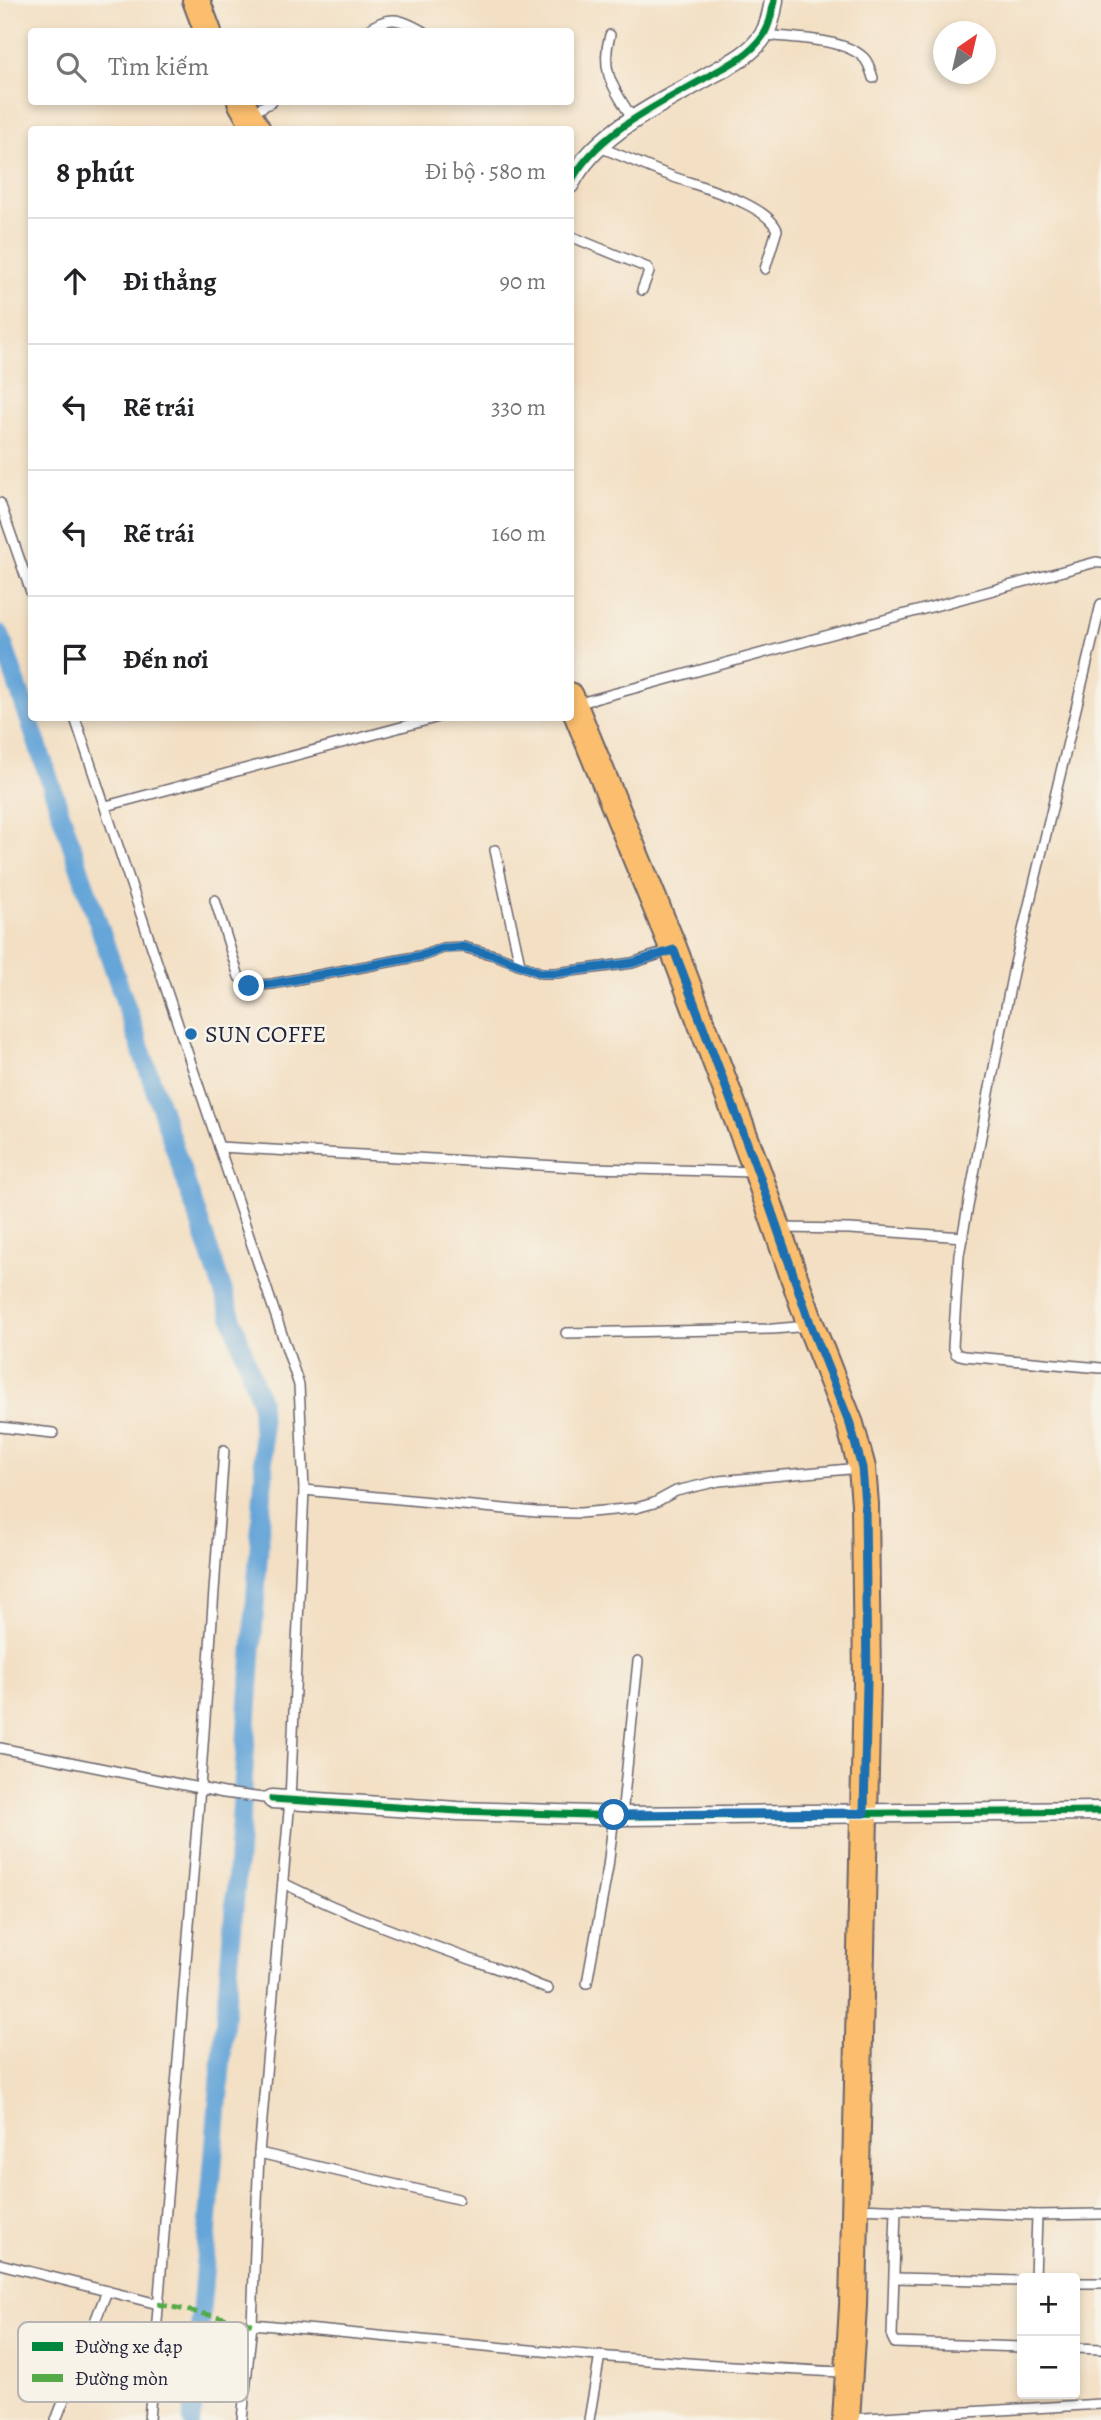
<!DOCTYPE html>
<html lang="vi">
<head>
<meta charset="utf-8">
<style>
  :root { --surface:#fff; --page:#f6f6f6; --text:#202124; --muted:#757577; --line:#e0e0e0 }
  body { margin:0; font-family:Alegreya,serif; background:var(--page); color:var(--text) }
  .controls { position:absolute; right:21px; bottom:21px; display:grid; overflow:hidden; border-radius:7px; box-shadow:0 4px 10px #0003 }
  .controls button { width:63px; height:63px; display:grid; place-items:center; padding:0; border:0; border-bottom:2px solid var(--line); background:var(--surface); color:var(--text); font:35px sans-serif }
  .compass { position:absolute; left:933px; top:21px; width:63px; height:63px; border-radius:50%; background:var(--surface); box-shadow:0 4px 10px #0003; rotate:34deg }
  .stop { position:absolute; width:21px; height:21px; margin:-16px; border:5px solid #1f6fb2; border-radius:50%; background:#fff }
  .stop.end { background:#1f6fb2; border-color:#fff; box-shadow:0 2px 7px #0008 }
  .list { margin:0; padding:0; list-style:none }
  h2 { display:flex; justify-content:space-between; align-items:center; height:91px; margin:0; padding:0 28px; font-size:30px }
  h2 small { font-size:23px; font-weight:400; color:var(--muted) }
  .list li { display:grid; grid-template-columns:46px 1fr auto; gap:21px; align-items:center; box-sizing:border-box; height:126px; padding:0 28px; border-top:2px solid var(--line) }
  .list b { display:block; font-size:26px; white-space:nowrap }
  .list em { font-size:23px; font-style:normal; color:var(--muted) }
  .icon { flex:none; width:38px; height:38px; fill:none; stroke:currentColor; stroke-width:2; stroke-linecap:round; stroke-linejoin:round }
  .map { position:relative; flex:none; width:1101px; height:2420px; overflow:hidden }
  .search { position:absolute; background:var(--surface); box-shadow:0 4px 10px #0003; left:28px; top:28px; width:546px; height:77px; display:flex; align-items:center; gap:18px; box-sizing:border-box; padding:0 24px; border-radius:7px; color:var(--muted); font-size:26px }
  .panel { position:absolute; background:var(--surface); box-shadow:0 4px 10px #0003; left:28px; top:126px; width:546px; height:595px; border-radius:7px }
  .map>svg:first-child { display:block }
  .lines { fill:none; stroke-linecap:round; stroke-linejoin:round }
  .canal { stroke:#65a5d8; stroke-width:19 }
  .lane-casing { stroke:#6b646b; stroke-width:12 }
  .street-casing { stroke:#6b646b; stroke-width:21 }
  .primary-casing { stroke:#6b646b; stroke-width:30 }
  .lane { stroke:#fff; stroke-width:9 }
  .street { stroke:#fff; stroke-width:18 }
  .primary { stroke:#fabe6e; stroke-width:26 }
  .quiet { stroke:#53aa46; stroke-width:5; stroke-dasharray:10 5; stroke-linecap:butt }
  .cycleway-casing { stroke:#f7f3e8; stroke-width:11 }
  .cycleway { stroke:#00873e; stroke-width:7 }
  .route { stroke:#1f6fb2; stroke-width:9 }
  .poi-dot { fill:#1f6fb2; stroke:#f7f3e8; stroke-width:2.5 }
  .labels { text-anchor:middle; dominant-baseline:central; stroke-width:5; stroke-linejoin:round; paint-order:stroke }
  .poi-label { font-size:24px; fill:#22223b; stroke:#f7f3e8; text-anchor:start }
  .key { fill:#f7f3e8; stroke:#b7b4b4; stroke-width:2 }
  .key-label { font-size:19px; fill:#22223b }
</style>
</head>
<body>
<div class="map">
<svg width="1101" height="2420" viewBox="0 0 1101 2420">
  <rect width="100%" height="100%" fill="#f7f3e8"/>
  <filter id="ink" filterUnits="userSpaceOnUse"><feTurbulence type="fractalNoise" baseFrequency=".0143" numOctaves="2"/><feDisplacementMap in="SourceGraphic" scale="14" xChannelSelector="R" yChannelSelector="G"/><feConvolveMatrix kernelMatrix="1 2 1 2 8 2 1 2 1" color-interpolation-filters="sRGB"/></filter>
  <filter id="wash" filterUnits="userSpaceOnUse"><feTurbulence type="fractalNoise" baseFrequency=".00686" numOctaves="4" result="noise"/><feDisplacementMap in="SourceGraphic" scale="28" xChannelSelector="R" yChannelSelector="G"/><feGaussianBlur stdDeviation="1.57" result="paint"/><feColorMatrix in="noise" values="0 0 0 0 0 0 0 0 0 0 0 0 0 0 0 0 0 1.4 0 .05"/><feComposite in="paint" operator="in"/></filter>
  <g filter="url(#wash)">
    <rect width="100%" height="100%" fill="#f3dfc3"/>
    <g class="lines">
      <polyline class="canal" points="0,634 260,1400 264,1473 237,1872 192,2420"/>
    </g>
  </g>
  <g filter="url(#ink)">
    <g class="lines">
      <g class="lane-casing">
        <g id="lane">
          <path d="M365,32C388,14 400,18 424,32"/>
          <path d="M610,35C599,73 615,90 634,121"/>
          <path d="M763,35C790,38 844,38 864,58C869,63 871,72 873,78"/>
          <polyline points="249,114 272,102"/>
          <path d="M599,147C623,156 647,167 671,176C697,186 766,203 777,230L765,269"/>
          <polyline points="570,236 648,268 649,272 642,290"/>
          <polyline points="0,503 32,595"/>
          <polyline points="1101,604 1013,972 989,1093 959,1255 953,1346 956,1354 964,1356 1101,1368"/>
          <polyline points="576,704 1096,562 1101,563"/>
          <polyline points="75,718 299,1385 304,1490 290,1800 259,2153 252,2324 242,2420"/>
          <polyline points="106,806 435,718"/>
          <polyline points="495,850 520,964"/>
          <polyline points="215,900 239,977 249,986 272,984 425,955 443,948 463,947 498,956 541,973 556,973 632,963 672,950"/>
          <polyline points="219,1147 592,1168 756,1172"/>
          <polyline points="779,1228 850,1229 963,1237"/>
          <polyline points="566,1333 773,1329 809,1326"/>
          <polyline points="0,1427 53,1433"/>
          <polyline points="304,1490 536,1512 580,1513 636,1508 654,1503 676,1491 719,1481 860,1468"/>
          <polyline points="0,1748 224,1793 272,1799"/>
          <polyline points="622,1816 638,1661"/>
          <path d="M283,1883C353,1918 425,1943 498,1969C515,1974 531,1983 548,1989"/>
          <polyline points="587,1983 608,1867 614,1815"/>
          <polyline points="259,2153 458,2199"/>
          <polyline points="857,2208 1037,2215 1101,2214"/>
          <polyline points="896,2209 892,2337 895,2343 1022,2347"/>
          <polyline points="0,2264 158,2304"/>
          <polyline points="895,2278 1022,2281"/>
          <polyline points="1035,2278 1037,2215"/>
          <polyline points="1075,2283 1101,2283"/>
          <path d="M252,2324C449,2342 647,2364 845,2372"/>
          <polyline points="1075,2348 1101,2349"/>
          <polyline points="848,2419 1101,2404"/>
          <polyline points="56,2420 107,2291"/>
          <polyline points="149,2420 200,1788 224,1450"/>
          <polyline points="589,2420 600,2355"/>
        </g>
      </g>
      <g class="street-casing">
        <g id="street">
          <path d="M570,184C596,131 663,103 712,74C731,64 751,54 763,36C770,25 772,12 774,0"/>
          <polyline points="272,1799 458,1811 622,1816 1101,1811"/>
        </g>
      </g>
      <g class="primary-casing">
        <g id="primary">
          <polyline points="196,0 208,32"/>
          <polyline points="241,102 257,130"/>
          <polyline points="570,696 674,950 758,1173 811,1326 850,1424 862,1468 865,1504 867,1682 853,2306 846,2420"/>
        </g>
      </g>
      <use href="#lane" class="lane"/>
      <use href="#street" class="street"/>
      <use href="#primary" class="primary"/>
      <polyline class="quiet" points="158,2304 252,2324"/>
      <g class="cycleway-casing">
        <g id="cycleway">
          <path d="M570,184C596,131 663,103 712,74C731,64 751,54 763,36C770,25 772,12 774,0"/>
          <polyline points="272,1799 458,1811 622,1816 1101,1811"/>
        </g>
      </g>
      <use href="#cycleway" class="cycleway"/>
    </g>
  </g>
  <g class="lines" filter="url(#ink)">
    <polyline class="route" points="249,986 272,984 425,955 443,948 463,947 498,956 541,973 556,973 632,963 674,950 758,1172 811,1326 850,1424 862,1468 865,1504 867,1682 864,1813 614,1815"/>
  </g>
  <circle class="poi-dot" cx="191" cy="1034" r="7"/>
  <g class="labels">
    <g class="poi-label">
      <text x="205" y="1034">SUN COFFE</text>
    </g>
  </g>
  <rect x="18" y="2322" width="230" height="80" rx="10" class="key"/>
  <rect x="32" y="2342" width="31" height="9" fill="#00873e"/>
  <rect x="32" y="2374" width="31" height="8" fill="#53aa46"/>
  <g class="key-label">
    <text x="75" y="2353">Đường xe đạp</text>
    <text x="75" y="2385">Đường mòn</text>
  </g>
</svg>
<div class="controls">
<button>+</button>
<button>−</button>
</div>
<svg class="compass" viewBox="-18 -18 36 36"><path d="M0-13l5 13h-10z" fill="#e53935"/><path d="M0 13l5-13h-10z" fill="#757577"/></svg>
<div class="stop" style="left:614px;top:1815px"></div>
<div class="stop end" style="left:249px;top:986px"></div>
<div class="search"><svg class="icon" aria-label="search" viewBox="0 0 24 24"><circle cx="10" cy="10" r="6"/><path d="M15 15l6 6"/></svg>Tìm kiếm</div>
<section class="panel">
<h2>8 phút<small>Đi bộ · 580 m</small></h2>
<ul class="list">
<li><svg class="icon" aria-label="ahead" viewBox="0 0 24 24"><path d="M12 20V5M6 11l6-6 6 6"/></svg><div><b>Đi thẳng</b></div><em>90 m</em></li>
<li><svg class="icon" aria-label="left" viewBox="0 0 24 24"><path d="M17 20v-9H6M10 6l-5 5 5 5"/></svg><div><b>Rẽ trái</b></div><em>330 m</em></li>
<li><svg class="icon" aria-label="left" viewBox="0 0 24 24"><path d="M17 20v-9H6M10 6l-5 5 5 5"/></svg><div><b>Rẽ trái</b></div><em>160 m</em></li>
<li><svg class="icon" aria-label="arrive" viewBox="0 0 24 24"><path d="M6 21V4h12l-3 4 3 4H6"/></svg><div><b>Đến nơi</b></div></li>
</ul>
</section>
</div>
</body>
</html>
